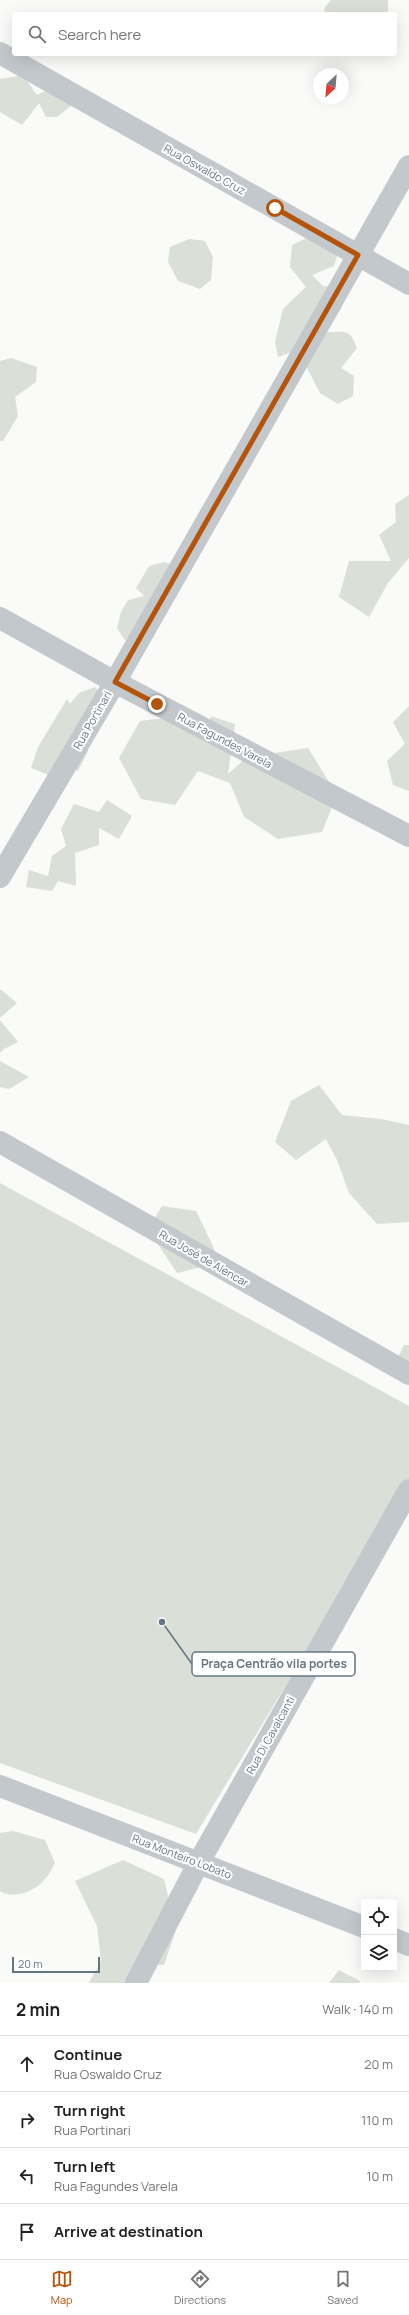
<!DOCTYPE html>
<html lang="en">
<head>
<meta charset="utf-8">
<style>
  :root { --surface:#fff; --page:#f2f2f2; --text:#202124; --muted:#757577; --line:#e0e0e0; --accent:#b45309 }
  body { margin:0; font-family:Manrope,sans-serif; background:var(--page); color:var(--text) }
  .controls { position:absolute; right:12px; bottom:12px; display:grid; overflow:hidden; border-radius:4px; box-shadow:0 4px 16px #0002 }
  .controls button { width:36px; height:36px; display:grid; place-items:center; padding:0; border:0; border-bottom:1px solid var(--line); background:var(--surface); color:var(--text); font:20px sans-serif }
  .compass { position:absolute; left:313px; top:68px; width:36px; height:36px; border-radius:50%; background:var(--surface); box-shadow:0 4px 16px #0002; rotate:206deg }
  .scale { position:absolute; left:12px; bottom:10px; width:88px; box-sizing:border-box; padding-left:4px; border:2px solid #657683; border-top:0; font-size:11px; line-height:14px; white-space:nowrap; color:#657683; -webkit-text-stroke:3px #fff; paint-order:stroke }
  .stop { position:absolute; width:12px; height:12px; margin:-9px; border:3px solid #b45309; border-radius:50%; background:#fff }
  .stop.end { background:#b45309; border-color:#fff; box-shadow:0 1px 4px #0008 }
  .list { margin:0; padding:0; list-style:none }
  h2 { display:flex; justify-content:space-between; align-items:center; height:52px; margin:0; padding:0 16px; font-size:17px }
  h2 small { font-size:13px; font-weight:400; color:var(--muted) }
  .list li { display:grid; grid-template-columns:26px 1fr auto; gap:12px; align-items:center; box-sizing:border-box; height:56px; padding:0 16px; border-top:1px solid var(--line) }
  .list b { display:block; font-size:15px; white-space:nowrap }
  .list p { margin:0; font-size:13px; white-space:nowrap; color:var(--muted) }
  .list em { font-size:13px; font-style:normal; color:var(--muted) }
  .icon { flex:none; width:22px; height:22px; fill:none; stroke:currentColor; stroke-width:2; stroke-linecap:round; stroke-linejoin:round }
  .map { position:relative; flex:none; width:409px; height:1983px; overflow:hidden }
  .search { position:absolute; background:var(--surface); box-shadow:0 4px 16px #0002; left:12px; right:12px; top:12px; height:44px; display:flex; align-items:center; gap:10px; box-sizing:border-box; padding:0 14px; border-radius:4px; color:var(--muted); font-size:15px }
  .sheet { height:276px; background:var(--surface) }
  nav { display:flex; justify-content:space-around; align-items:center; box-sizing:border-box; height:56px; border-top:1px solid var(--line); background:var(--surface); font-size:11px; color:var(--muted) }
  nav a { display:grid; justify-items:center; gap:2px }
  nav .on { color:var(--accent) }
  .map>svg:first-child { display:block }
  .green { fill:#dadfd7 }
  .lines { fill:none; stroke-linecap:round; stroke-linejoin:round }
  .street { stroke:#c3c8cc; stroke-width:22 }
  .route { stroke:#b45309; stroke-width:5 }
  .labels { text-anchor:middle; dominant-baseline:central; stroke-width:4; stroke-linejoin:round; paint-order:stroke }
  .street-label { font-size:11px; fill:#657683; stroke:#fff }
  .leader { fill:none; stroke:#657683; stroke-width:1.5 }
  .callout-dot { fill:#657683; stroke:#fff; stroke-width:1.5 }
  .callout { fill:#fff; stroke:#657683; stroke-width:1.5 }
  .callout-label { font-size:12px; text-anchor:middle; font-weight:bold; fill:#657683 }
</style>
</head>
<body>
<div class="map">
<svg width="409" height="1983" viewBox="0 0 409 1983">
  <rect width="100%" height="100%" fill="#fafaf8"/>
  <g class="green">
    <polygon points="331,0 388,0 388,14 324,14 325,7"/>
    <polygon points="23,75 37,95 56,86 71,106 57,117 46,117 39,103 22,125 0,112 0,79"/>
    <path d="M317,233L338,253L334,266L312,275L323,286L340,287L342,307L327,332C345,332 350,328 357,348L341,368L354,376L353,396L338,404L320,393L307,368L312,350H297L278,357L275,342L283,309L306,287L290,267L292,245Z"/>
    <polygon points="189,239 205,241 213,257 211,280 200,289 178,281 168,262 170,247"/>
    <polygon points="11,358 37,367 36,382 15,397 18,416 3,441 0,441 0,361"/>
    <polygon points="409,495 409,558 388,583 369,617 339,597 349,561 391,561 379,535 396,522 395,504"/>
    <polygon points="164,562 174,565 126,642 117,628 121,612 128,600 144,596 136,588 149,566"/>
    <polygon points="95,687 110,705 79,735 88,751 78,771 67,767 49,775 31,768 38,747 67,699 70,704 79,693"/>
    <polygon points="409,706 409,791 393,785 387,761 405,744 393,722"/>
    <polygon points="211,716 235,724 228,774 247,757 308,748 337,795 322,832 278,839 244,817 230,783 198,771 175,805 141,799 119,758 140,721 172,717 205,740"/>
    <polygon points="107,800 132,816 119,839 99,828 99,845 75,853 76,886 58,881 52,891 26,887 29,870 48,876 52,856 66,846 61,829 74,804 99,812"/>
    <polygon points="0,989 17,1003 0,1018"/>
    <polygon points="0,1020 18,1042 4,1049 0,1053"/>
    <polygon points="0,1061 29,1077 9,1089 0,1087"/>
    <polygon points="319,1085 342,1115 381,1119 409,1125 409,1222 377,1224 349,1193 337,1160 326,1139 296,1160 275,1142 291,1101"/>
    <polygon points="0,1183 409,1406 409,1481 196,1834 0,1763"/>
    <polygon points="162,1206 196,1211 213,1246 218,1263 177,1273 148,1229"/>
    <polygon points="404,1345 409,1345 409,1376 396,1362"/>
    <path d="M13,1831L45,1840L55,1863C52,1868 49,1875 45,1879C36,1891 13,1900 0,1891V1833Z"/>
    <polygon points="123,1860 164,1879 176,1930 164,1965 140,1965 138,1983 89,1983 101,1961 97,1926 75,1881"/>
    <polygon points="339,1970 360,1981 359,1983 329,1983"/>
  </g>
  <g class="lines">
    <g class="street">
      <polyline points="0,53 409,284"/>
      <polyline points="0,618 115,682 409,836"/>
      <polyline points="0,877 115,682 409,166"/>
      <polyline points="0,1142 409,1374"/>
      <polyline points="0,1786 364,1927"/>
      <polyline points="394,1939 409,1945"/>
      <polyline points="136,1983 199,1862 409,1490"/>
    </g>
  </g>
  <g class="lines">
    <polyline class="route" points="157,704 115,682 358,255 275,208"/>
  </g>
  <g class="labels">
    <g class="street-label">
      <text transform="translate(205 169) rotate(29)">Rua Oswaldo Cruz</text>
      <text transform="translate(92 720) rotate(-60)">Rua Portinari</text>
      <text transform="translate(225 740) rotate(28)">Rua Fagundes Varela</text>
      <text transform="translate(204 1258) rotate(30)">Rua José de Alencar</text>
      <text transform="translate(270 1735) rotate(-61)">Rua Di Cavalcanti</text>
      <text transform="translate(182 1856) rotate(21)">Rua Monteiro Lobato</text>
    </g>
  </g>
  <path class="leader" d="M162 1622L192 1664"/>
  <circle class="callout-dot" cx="162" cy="1622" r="4"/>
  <rect class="callout" x="192" y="1652" width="163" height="24" rx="4"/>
  <g class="callout-label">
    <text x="274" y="1668">Praça Centrão vila portes</text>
  </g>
</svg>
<div class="controls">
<button><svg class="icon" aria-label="locate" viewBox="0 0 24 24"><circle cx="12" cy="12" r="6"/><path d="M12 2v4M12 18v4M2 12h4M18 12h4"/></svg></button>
<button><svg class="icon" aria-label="layers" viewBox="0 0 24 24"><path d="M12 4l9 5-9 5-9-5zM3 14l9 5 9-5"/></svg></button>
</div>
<svg class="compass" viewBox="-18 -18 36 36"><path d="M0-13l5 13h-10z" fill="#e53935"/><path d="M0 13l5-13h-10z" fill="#757577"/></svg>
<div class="scale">20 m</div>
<div class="stop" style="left:275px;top:208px"></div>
<div class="stop end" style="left:157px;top:704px"></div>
<div class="search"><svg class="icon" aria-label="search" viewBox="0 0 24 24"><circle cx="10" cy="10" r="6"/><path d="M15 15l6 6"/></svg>Search here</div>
</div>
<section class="sheet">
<h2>2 min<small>Walk · 140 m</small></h2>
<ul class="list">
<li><svg class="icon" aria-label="ahead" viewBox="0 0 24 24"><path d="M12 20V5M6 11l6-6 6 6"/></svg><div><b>Continue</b><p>Rua Oswaldo Cruz</p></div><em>20 m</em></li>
<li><svg class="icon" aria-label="right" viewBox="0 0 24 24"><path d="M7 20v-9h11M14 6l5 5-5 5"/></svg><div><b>Turn right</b><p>Rua Portinari</p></div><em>110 m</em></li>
<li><svg class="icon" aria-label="left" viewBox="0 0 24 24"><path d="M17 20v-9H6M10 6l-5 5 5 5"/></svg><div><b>Turn left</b><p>Rua Fagundes Varela</p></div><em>10 m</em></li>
<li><svg class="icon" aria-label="arrive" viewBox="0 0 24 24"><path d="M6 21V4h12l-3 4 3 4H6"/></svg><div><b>Arrive at destination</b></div></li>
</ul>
</section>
<nav>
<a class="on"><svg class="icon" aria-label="map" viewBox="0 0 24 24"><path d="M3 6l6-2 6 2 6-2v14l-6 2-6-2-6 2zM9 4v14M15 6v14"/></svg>Map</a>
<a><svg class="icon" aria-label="directions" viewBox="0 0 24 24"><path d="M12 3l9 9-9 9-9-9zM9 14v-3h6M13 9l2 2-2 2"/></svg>Directions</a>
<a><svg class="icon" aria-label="saved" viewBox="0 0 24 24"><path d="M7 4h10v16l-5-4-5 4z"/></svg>Saved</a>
</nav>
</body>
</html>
